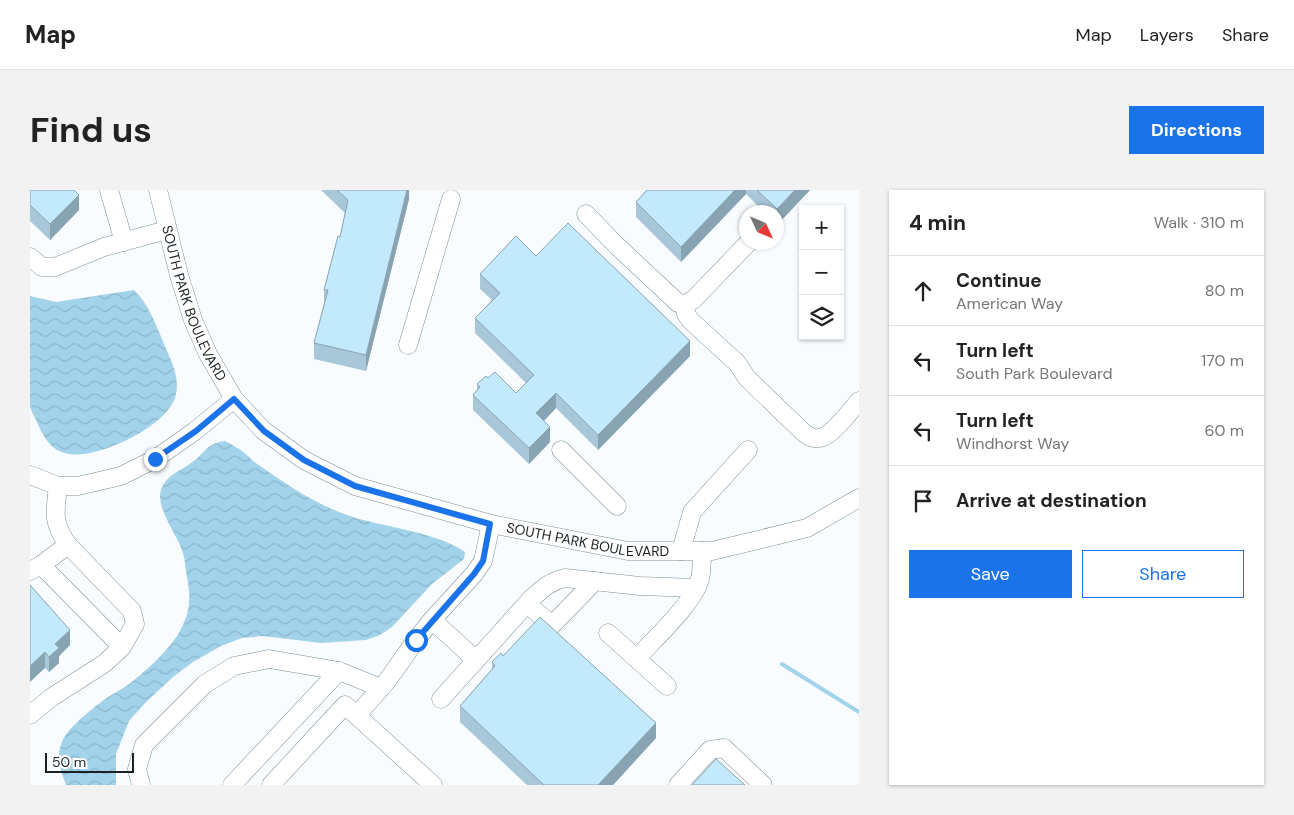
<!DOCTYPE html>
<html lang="en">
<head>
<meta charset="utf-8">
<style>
  :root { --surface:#fff; --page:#f2f2f2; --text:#222; --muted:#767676; --line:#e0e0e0; --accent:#1a73e8 }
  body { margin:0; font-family:"DM Sans",sans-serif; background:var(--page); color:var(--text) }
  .controls { position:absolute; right:15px; top:15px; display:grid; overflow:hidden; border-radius:0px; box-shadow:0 1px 4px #0004 }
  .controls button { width:45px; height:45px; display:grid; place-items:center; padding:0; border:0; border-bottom:1px solid var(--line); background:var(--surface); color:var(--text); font:25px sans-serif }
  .compass { position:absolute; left:709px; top:15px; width:45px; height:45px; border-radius:50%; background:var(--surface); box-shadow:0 1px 4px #0004; rotate:134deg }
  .scale { position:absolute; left:15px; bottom:12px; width:89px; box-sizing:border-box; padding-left:5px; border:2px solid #1a2125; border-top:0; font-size:14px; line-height:18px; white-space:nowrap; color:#1a2125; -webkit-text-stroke:4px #fff; paint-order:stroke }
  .stop { position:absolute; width:15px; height:15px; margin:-11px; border:4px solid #1a73e8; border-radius:50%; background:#fff }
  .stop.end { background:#1a73e8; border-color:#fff; box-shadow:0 1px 5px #0008 }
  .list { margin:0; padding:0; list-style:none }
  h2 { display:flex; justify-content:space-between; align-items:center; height:65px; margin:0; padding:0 20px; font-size:21px }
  h2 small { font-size:16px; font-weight:400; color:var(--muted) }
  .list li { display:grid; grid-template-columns:32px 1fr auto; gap:15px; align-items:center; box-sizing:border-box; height:70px; padding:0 20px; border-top:1px solid var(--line) }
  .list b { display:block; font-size:19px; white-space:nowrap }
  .list p { margin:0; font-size:16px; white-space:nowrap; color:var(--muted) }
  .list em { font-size:16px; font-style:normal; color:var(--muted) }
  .actions { display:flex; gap:10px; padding:15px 20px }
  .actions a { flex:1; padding:11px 0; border:1px solid var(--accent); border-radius:0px; text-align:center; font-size:18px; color:var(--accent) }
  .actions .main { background:var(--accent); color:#fff }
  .icon { flex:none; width:28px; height:28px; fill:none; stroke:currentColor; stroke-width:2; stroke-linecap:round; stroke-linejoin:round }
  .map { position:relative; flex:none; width:829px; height:595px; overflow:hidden; border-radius:0px }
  header { display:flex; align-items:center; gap:30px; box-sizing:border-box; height:70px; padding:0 25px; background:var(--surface); border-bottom:1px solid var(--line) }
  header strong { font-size:24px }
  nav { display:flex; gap:28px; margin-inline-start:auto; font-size:18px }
  .intro { display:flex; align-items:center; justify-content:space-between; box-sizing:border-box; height:120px; padding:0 30px }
  h1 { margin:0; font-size:35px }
  .button { padding:12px 22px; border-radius:0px; background:var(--accent); color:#fff; font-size:18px; font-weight:700 }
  main { display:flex; gap:30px; padding:0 30px }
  aside { flex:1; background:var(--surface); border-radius:0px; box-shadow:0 1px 4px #0004 }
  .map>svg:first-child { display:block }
  .water { fill:url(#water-waves) }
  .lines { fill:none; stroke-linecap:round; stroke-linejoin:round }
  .stream { stroke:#a3d3eb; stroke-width:4 }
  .minor-casing { stroke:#7d8f99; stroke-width:19 }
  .minor { stroke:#fff; stroke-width:18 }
  .wall { fill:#a8c8da }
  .shaded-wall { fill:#88a3b1 }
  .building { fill:#c3e9fd; stroke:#88a3b1 }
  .route { stroke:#1a73e8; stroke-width:6 }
  .labels { text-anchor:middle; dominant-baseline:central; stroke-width:4; stroke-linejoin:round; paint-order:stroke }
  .street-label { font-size:14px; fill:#1a2125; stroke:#fff }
</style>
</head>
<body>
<header>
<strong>Map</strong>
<nav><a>Map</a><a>Layers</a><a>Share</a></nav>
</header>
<div class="intro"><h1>Find us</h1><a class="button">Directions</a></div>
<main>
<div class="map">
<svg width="829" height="595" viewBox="0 0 829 595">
  <defs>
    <pattern id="water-waves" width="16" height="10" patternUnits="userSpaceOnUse" patternTransform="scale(1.25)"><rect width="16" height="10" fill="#a3d3eb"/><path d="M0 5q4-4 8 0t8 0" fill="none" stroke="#8cb5c9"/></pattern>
  </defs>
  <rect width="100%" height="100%" fill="#f8fcfe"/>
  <g class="water">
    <path d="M104,100C119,115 124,131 132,149C139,167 152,188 145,208C135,237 69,269 39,264C20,261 13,246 6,230C4,226 1,221 0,216C0,206 0,193 0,182C0,157 0,131 0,106L26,112Z"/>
    <path d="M195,251C205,256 215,262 223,271C256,294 287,316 326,328C357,337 411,344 435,362L434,369L402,394L362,437L350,445L336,450L291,453L233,446L212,448L191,456L163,472L143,487L116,512L99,531L86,564V595H36C31,582 26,568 31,555C35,539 62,519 75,509C82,504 91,500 98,495C116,481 142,458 152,437C162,417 160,402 156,382C155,376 155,369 153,363C148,346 125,317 131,300C135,286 150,281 161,273C175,264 176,253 195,251Z"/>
  </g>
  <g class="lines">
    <polyline class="stream" points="752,474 829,522"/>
    <g class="minor-casing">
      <g id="minor">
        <polyline points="79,0 94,52"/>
        <path id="s1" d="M128,0L149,85L163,130L178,164L204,209L234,241L274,270L325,296L461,334L598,361H682L777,338L829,308"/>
        <polyline points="556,24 586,55 648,113 655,114 663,110 719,52"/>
        <polyline points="0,67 12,77 25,77 74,57 137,40"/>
        <path d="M655,114L656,124L660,130L707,173L717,188L774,243C780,247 785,250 793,247C804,243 821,220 829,211"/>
        <polyline points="378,155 421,9"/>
        <polyline points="531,260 587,316"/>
        <polyline points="0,285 28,296 48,296 91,286 125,269 165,241 204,209"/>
        <polyline points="651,361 662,322 718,260"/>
        <polyline points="11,375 38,355"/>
        <polyline points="0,381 11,375 92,457"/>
        <polyline points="497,414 522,435 565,391"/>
        <polyline points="402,430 446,470"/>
        <polyline points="578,443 637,496"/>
        <path d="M607,468C625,448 664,413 670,389C672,380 672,370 672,361"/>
        <path d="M411,509L501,409C512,399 520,391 535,388L610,396L666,398"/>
        <path d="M0,525L22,507L75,473L92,457L105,434L102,421L38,355C22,332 25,323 28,296"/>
        <polyline points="327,525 357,491 386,450 402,430 444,384 453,371 461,334"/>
        <polyline points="111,595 107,579 114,555 175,494 204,476 239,469 309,481 351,498"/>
        <polyline points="202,595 309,481"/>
        <polyline points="241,595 315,515 403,595"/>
        <polyline points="648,595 680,560 694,558 733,595"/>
      </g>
    </g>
    <use href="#minor" class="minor"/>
  </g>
  <g class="wall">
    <polygon points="0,0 49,20 20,50 0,31"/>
    <polygon points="291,0 379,0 379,9 336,181 284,169 284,153 294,115 294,100 310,47 315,23"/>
    <polygon points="617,0 780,0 747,35 746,22 734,22 716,4 651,72 606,27 606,12"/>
    <polygon points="506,66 660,166 568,260 526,218 514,231 520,252 499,274 443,220 443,205 447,200 447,194 486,203 496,193 445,143 445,128 462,110 450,99 450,84"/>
    <polygon points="0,395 40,455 29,466 29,473 19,482 15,478"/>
    <polygon points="473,466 626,548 583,595 497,595 430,532 430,516 462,479 462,472"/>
  </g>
  <g class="shaded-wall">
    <polygon points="377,0 379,0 379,9 336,181 336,165"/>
    <polygon points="705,0 716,0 716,4 651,72 651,57"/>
    <polygon points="765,0 780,0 747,35 747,19"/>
    <polygon points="49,5 49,20 20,50 20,34"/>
    <polygon points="660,151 660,166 568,260 568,245"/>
    <polygon points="526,203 526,218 506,239 506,223"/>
    <polygon points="520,237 520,252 499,274 499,258"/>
    <polygon points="40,440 40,455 29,466 29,473 19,482 19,467 25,454"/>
    <polygon points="15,462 15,478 0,492 0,476"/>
    <polygon points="626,533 626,548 583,595 568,595"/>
  </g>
  <g class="building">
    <polygon points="0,0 44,0 49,5 20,34 0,15"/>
    <polygon points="307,0 377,0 336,165 284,153 298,100 294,100 308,46 310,47 318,10"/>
    <polygon points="617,0 705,0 651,57 606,12"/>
    <polygon points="727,0 765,0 747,19"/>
    <polygon points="538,33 660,151 568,245 526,203 506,223 520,237 499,258 443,205 450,197 447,194 456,186 458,188 465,182 486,203 504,185 445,128 470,103 450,84 486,46 506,66"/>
    <polygon points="0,395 40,440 25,454 29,458 19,467 15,462 0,476"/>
    <polygon points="510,427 626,533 568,595 514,595 430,516 465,476 462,472 471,463 473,466"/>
    <polygon points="686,569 715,595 662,595"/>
  </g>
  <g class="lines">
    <polyline class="route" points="125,269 166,241 204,209 234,241 274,270 325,296 460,334 453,371 444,384 386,450"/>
  </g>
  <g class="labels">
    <g class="street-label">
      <text stroke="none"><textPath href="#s1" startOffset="119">SOUTH PARK BOULEVARD</textPath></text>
      <text stroke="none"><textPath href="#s1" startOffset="614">SOUTH PARK BOULEVARD</textPath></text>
    </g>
  </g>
</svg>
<div class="controls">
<button>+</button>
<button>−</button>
<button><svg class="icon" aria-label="layers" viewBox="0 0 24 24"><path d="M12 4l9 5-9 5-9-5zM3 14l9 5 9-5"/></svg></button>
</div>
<svg class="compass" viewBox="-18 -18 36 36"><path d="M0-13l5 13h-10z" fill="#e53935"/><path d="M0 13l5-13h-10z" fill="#767676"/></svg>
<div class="scale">50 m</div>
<div class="stop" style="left:386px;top:450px"></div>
<div class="stop end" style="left:125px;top:269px"></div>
</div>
<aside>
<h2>4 min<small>Walk · 310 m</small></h2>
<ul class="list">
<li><svg class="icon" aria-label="ahead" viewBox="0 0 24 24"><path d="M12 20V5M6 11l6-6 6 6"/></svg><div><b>Continue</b><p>American Way</p></div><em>80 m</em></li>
<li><svg class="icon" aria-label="left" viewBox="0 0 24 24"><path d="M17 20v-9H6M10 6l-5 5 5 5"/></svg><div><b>Turn left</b><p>South Park Boulevard</p></div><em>170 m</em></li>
<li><svg class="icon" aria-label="left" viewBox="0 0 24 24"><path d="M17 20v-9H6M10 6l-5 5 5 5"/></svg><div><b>Turn left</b><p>Windhorst Way</p></div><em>60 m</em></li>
<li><svg class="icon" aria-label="arrive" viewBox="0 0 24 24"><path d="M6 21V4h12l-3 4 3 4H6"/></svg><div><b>Arrive at destination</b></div></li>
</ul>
<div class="actions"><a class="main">Save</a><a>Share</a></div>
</aside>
</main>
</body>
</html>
